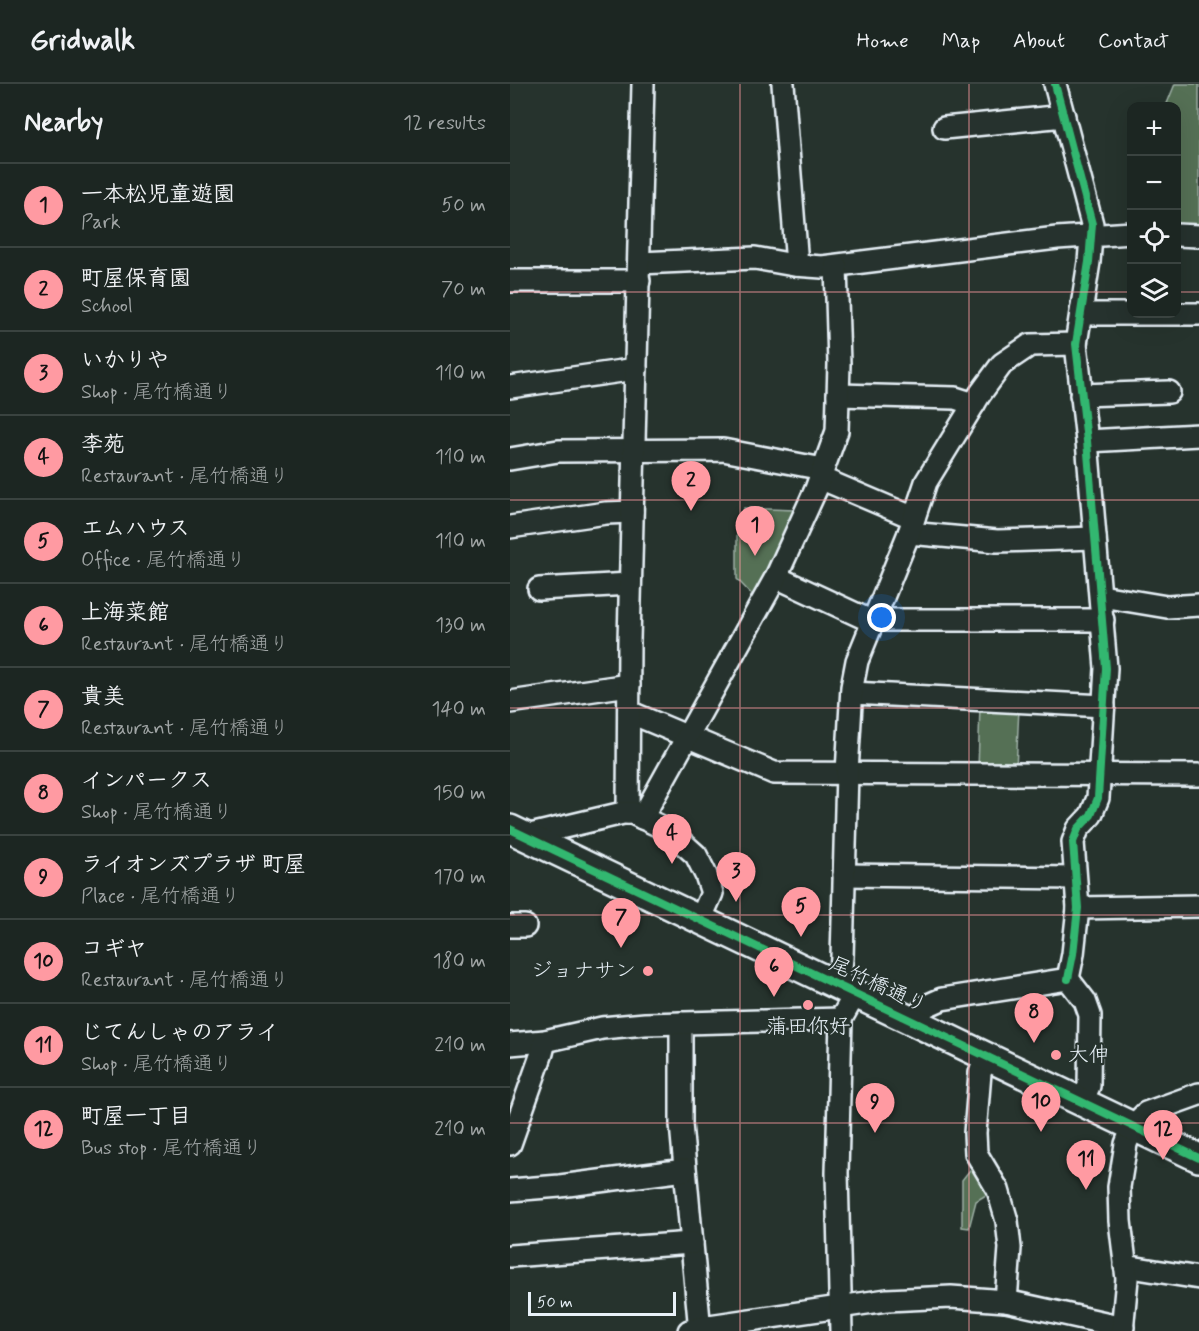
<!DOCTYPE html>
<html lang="en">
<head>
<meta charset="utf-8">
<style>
  :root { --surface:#1c2622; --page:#29322f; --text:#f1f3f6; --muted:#a0a5a5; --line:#3a4340; --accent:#ff9aa2 }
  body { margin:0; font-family:Mynerve,"Klee One",sans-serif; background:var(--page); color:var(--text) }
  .controls { position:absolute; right:18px; top:18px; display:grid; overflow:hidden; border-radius:12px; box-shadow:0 6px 24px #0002 }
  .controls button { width:54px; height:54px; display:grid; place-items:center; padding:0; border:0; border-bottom:2px solid var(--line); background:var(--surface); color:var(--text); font:30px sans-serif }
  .scale { position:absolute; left:18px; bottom:15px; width:148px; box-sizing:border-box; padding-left:6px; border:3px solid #e8f1f8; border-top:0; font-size:16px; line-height:21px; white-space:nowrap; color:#e8f1f8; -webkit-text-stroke:4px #26332d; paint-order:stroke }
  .you { position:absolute; left:372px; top:534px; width:21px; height:21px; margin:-15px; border:4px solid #fff; border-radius:50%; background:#1a73e8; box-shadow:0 0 0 9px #1a73e833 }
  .badge { display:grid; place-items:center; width:39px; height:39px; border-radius:50%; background:var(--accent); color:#111; font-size:20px; font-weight:700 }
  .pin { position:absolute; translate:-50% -50px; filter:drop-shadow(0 2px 3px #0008) }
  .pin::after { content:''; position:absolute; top:32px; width:21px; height:18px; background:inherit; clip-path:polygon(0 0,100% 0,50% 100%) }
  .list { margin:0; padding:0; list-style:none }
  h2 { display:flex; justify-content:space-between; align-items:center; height:78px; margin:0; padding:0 24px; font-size:26px }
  h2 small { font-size:20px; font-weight:400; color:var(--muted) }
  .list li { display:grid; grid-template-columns:39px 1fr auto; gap:18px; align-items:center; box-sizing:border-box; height:84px; padding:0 24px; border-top:2px solid var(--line) }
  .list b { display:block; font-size:22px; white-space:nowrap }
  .list p { margin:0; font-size:20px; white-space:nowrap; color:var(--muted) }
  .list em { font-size:20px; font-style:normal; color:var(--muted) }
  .icon { flex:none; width:33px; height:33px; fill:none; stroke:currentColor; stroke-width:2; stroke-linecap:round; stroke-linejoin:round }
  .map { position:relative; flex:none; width:689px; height:1247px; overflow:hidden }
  header { display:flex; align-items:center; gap:36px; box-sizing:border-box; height:84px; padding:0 30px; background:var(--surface); border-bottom:2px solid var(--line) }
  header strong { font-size:28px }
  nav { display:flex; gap:33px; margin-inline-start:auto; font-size:21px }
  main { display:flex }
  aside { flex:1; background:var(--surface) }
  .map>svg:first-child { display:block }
  .park { fill:#556f55; stroke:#9eb0a6; stroke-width:1.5 }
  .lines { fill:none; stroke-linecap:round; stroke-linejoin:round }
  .minor-casing { stroke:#e8f1f8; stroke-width:26 }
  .major-casing { stroke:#e8f1f8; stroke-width:32 }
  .minor { stroke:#26332d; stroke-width:21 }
  .major { stroke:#26332d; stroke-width:27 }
  .cycleway-casing { stroke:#26332d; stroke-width:11 }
  .cycleway { stroke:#33b770; stroke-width:8 }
  .grid { fill:none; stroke:#ff9aa2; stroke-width:1.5; stroke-opacity:0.55 }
  .poi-dot { fill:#ff9aa2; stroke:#26332d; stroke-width:2 }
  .labels { text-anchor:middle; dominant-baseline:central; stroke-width:4.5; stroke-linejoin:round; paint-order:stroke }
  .poi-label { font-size:21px; fill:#e8f1f8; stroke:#26332d; text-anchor:end }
  .street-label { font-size:21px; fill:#e8f1f8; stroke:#26332d }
</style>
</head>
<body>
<header>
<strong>Gridwalk</strong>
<nav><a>Home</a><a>Map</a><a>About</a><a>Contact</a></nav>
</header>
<main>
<aside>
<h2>Nearby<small>12 results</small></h2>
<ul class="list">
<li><span class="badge">1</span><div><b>一本松児童遊園</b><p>Park</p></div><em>50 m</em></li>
<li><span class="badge">2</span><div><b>町屋保育園</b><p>School</p></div><em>70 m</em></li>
<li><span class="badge">3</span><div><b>いかりや</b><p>Shop · 尾竹橋通り</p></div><em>110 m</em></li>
<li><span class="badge">4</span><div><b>李苑</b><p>Restaurant · 尾竹橋通り</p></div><em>110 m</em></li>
<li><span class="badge">5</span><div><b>エムハウス</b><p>Office · 尾竹橋通り</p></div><em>110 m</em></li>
<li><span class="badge">6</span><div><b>上海菜館</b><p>Restaurant · 尾竹橋通り</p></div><em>130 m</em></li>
<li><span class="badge">7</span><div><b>貴美</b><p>Restaurant · 尾竹橋通り</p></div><em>140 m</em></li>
<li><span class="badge">8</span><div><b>インパークス</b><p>Shop · 尾竹橋通り</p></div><em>150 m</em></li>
<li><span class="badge">9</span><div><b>ライオンズプラザ 町屋</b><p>Place · 尾竹橋通り</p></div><em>170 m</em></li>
<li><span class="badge">10</span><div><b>コギヤ</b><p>Restaurant · 尾竹橋通り</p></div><em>180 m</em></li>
<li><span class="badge">11</span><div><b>じてんしゃのアライ</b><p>Shop · 尾竹橋通り</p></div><em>210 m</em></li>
<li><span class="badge">12</span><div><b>町屋一丁目</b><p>Bus stop · 尾竹橋通り</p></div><em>210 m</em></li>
</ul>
</aside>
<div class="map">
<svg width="689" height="1247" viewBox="0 0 689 1247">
  <rect width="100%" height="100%" fill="#26332d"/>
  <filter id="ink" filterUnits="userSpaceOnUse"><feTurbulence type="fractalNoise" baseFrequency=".0167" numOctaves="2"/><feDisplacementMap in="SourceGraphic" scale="12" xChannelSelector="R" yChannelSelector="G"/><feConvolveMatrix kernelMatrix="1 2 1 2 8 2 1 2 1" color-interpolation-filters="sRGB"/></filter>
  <g filter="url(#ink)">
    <g class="park">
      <polygon points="665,0 689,0 689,145 667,144 666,22 656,22"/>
      <polygon points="234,424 284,426 244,513 227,495 227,450 233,447"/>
      <polygon points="470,622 509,624 506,685 468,686"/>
      <polygon points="463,1082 481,1108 466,1117 459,1144 452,1143 452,1096"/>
    </g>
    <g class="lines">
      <g class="minor-casing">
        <g id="minor">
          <polyline points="273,0 287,181"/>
          <polyline points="545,0 582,140 579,178 566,260 577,357 596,584 588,714 581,731 568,745 563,758 568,824 563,870 558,895"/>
          <polyline points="434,44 554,32"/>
          <polyline points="666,151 689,152"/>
          <polyline points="129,179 245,174 284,181 312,183 547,154 622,149"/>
          <polyline points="0,197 129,197"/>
          <polyline points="571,230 689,230"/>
          <polyline points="0,303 126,285"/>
          <polyline points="328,311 445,314 464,320"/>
          <polyline points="571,311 659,308"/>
          <polyline points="577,357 689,351"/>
          <polyline points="0,375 48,367 213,366 313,385"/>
          <polyline points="310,394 404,434"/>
          <polyline points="0,443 96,429 122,428"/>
          <polyline points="399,449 487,457 585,454"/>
          <polyline points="266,493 363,538"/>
          <polyline points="29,505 120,500"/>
          <polyline points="591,512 657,523 689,521"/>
          <polyline points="364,536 593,536"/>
          <polyline points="342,609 594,622"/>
          <polyline points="0,618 119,601"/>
          <polyline points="119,628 264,689 689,691"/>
          <polyline points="118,729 119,557 133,0"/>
          <polyline points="132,734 266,493 306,405 327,347 329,280 326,182"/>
          <polyline points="16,752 113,729 122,729 158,746 186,771 196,791 202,809 190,836"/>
          <polyline points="334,791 565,794"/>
          <polyline points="568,824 689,822"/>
          <polyline points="0,842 15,842"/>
          <polyline points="324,900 331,884 332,874 337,688 342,603 347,577 399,449 416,398 470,310 492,280 520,261 566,260"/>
          <polyline points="171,939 171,1040 190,1247"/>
          <polyline points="406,939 414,923 432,915 558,895 575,917 580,931 579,1002 572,1017"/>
          <polyline points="0,960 35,957 92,944 135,940 331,935"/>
          <polyline points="476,973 470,989 465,1049 466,1069 488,1106 497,1137 500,1164 496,1217"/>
          <polyline points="0,1060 32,969 35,957"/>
          <polyline points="0,1106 50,1102 175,1086"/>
          <polyline points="0,1172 182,1159"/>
          <polyline points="615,1182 689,1194"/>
          <polyline points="179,1247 199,1242 377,1216 441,1213 496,1217 613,1243"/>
          <polyline points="331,1247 327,1089 331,935 345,910"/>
          <polyline points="612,1247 617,1195 610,1137 609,1103 616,1060 623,1042 636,1029 689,1010"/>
        </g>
      </g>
      <g class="major-casing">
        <polyline id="major" points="0,745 689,1074"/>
      </g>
      <use href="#minor" class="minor"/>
      <use href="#major" class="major"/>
      <g class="cycleway-casing">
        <g id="cycleway">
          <polyline points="545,0 582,140 579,178 566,260 577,357 596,584 588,714 581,731 568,745 563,758 568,824 563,870 558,895"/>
          <polyline points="0,745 689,1074"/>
        </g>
      </g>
      <use href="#cycleway" class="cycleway"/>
    </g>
  </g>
  <path class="grid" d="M230,0V1247M459,0V1247M0,208H622M666,208H689M0,416H689M0,624H689M0,831H689M0,1039H689"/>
  <g class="poi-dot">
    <circle cx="138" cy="887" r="6"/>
    <circle cx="298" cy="921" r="6"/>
    <circle cx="546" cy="971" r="6"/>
  </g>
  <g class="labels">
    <g class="poi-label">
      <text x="126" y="887">ジョナサン</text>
      <text x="298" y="943" text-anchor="middle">蒲田你好</text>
      <text x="558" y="971" text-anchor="start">大伸</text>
    </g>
    <g class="street-label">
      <text transform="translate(368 901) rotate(25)">尾竹橋通り</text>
    </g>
  </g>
</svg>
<div class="controls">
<button>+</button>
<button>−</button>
<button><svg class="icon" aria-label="locate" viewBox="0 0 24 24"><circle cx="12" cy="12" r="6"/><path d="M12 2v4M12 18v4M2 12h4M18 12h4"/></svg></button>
<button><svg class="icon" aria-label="layers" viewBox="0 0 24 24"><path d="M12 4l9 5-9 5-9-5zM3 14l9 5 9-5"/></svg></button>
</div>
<div class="scale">50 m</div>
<div class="you"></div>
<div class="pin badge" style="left:245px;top:472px">1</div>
<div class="pin badge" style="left:181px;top:427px">2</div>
<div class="pin badge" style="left:226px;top:818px">3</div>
<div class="pin badge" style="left:162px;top:780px">4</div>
<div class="pin badge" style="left:291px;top:853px">5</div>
<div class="pin badge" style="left:264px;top:913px">6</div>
<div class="pin badge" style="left:111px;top:864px">7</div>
<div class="pin badge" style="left:524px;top:959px">8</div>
<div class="pin badge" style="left:365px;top:1049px">9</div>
<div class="pin badge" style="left:531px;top:1048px">10</div>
<div class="pin badge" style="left:576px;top:1106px">11</div>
<div class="pin badge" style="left:653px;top:1076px">12</div>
</div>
</main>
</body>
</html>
